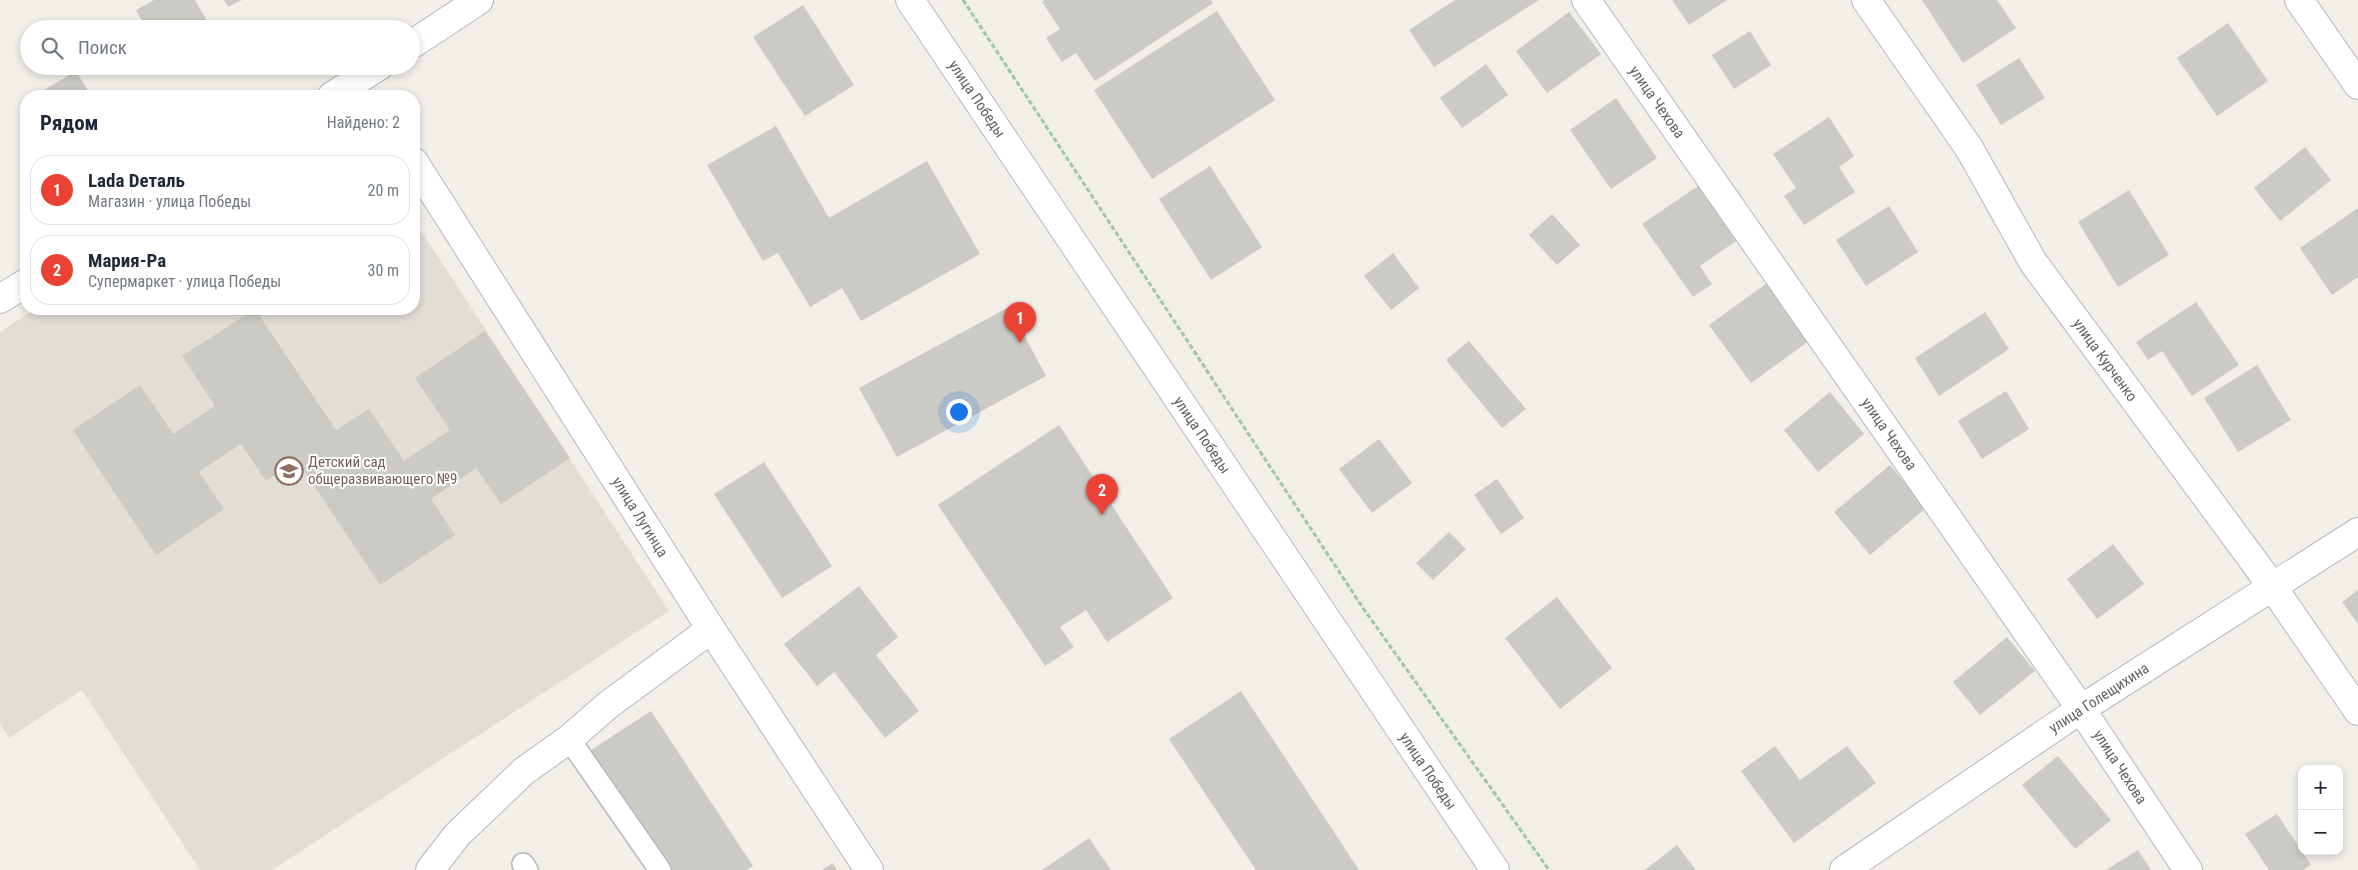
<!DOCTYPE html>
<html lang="ru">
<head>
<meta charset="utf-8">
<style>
  :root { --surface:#fff; --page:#f6f6f7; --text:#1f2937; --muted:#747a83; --line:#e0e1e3; --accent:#ea4335 }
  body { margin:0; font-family:"Roboto Condensed",sans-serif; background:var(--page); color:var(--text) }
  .controls { position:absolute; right:15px; bottom:15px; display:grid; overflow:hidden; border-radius:10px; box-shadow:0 2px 8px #0003 }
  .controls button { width:45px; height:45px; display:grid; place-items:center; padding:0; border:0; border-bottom:1px solid var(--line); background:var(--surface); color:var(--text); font:25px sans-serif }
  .you { position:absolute; left:958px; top:411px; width:18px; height:18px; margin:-12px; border:4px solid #fff; border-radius:50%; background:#1a73e8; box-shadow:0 0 0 8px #1a73e833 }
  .badge { display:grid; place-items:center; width:32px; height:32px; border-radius:50%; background:var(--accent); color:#fff; font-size:16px; font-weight:700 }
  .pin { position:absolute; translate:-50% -41px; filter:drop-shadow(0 1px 2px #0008) }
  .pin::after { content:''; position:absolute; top:26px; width:18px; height:15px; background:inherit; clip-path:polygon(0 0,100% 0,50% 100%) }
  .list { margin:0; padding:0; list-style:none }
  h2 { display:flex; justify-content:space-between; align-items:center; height:65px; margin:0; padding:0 20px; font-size:21px }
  h2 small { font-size:16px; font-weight:400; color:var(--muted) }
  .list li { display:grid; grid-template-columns:32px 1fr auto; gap:15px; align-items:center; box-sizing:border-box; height:70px; margin:0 10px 10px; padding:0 10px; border:1px solid var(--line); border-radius:20px }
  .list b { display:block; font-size:19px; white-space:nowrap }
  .list p { margin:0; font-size:16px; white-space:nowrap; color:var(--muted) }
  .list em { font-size:16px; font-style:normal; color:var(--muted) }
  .icon { flex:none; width:28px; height:28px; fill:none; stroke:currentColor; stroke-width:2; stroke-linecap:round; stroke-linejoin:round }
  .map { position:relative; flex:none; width:2358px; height:870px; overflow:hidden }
  .search { position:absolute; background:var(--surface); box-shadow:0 2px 8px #0003; left:20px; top:20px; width:400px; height:55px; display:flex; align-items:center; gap:12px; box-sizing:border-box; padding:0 18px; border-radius:28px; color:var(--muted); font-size:19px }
  .panel { position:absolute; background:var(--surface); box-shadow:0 2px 8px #0003; left:20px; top:90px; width:400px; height:225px; border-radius:20px }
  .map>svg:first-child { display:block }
  .education { fill:#e1ded6 }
  .building { fill:#cccac5 }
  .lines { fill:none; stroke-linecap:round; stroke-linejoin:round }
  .lane-casing { stroke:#b5b8bc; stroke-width:24 }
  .street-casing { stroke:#b5b8bc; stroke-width:30 }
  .secondary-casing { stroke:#b6babf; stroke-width:30 }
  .path { stroke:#9cc7a9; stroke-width:3; stroke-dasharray:5 2.5; stroke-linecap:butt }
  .lane { stroke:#fff; stroke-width:21 }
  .street { stroke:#fff; stroke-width:28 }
  .secondary { stroke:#fff; stroke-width:28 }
  .labels { text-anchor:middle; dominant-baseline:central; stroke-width:4; stroke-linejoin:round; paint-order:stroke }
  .street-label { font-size:15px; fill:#5f6368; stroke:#fff }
  .education-label { font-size:15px; fill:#785e54; stroke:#fff; text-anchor:start }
</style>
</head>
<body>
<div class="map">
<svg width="2358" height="870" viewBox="0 0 2358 870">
  <rect width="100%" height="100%" fill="#f1efe8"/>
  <polygon class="education" points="414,220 669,611 272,870 200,870 82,690 9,738 0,723 0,332 35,309 414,309"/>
  <g class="building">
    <polygon points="154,0 195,0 209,25 201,29 147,29 136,10"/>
    <polygon points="224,0 242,0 228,7"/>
    <polygon points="1045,0 1211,0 1213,3 1095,81 1076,53 1062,62 1046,38 1060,29 1042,2"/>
    <polygon points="1455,0 1539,0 1434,67 1409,30"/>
    <polygon points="1672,0 1727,0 1689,25"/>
    <polygon points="1922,0 1997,0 2016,28 1963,63"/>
    <polygon points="803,5 854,85 805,116 753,37"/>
    <polygon points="1217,11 1275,100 1152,179 1094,90"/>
    <polygon points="1569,12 1601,54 1547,93 1516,51"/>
    <polygon points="2228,23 2268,81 2217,116 2177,58"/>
    <polygon points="1750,31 1771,65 1734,89 1712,55"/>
    <polygon points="2019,58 2045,98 2001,125 1976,85"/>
    <polygon points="1486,64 1508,95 1462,128 1440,98"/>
    <polygon points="76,71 91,96 34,96"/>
    <polygon points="1616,98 1657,158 1611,189 1570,130"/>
    <polygon points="1829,117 1854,156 1839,167 1855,192 1804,225 1784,196 1796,188 1773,154"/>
    <polygon points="776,126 829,218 927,161 980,254 861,321 842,288 810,307 778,253 763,261 707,165"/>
    <polygon points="2305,147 2331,180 2280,221 2254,188"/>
    <polygon points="1210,166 1262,247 1211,280 1159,199"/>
    <polygon points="1698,186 1736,241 1700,266 1712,284 1693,297 1642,224"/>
    <polygon points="2129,190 2169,255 2118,287 2078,222"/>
    <polygon points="1889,206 1918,252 1866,286 1836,240"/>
    <polygon points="2358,208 2358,277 2332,295 2300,248"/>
    <polygon points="1552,214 1580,245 1557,265 1529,235"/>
    <polygon points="1393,253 1419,288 1391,310 1364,276"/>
    <polygon points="1767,283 1809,341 1751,383 1709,325"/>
    <polygon points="2196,302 2239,365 2192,396 2162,351 2148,360 2136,342"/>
    <polygon points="1009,307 1046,376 897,457 859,388"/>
    <polygon points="255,309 336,430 369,409 404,461 450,430 415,378 485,331 570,458 501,504 476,468 431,499 455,535 380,585 297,460 266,481 241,444 199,472 224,509 156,555 73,430 140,385 173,434 215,406 182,356"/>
    <polygon points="1985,312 2009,349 1939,396 1915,358"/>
    <polygon points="1469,341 1526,409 1502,428 1446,360"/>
    <polygon points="2257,365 2291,420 2238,452 2204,398"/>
    <polygon points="2006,391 2029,429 1982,459 1958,421"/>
    <polygon points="1830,392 1864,434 1818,472 1784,430"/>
    <polygon points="1059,425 1173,598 1107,642 1086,610 1060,627 1074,647 1045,666 938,505"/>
    <polygon points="1379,439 1412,483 1372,513 1339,469"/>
    <polygon points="764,462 832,566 782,598 714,494"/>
    <polygon points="1890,465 1926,508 1870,555 1834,512"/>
    <polygon points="1497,479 1524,518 1501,534 1474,495"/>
    <polygon points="1449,532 1466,549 1433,580 1416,563"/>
    <polygon points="2113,544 2144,584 2097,619 2067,579"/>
    <polygon points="859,586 898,637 876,655 919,711 885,738 834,672 817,686 784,644"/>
    <polygon points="2358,590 2358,624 2342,602"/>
    <polygon points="1557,597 1612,668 1560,709 1505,638"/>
    <polygon points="2007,637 2035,671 1980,715 1953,682"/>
    <polygon points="1241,691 1359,870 1256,870 1169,739"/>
    <polygon points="651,711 753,866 746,870 670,870 591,750"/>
    <polygon points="1775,746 1800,780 1847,746 1876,783 1794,843 1741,771"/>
    <polygon points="2058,756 2111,820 2075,849 2022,785"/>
    <polygon points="2277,814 2311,865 2303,870 2269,870 2245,834"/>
    <polygon points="1089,838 1111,870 1042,870"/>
    <polygon points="1677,845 1696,870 1645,870"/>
    <polygon points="2138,850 2151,870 2106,870"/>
    <polygon points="833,863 837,870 822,870"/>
  </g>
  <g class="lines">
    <g class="lane-casing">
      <g id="lane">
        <polyline points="569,739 660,870"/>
        <polyline points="523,864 527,870"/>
      </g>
    </g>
    <g class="street-casing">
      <g id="street">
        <polyline points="1586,0 2081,709 2188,870"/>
        <polyline points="1866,0 1969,148 2033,262 2272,586 2358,711"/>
        <polyline points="2299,0 2358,85"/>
        <polyline points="411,45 479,0"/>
        <polyline points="332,96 379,66"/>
        <polyline points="414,162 711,629 869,870"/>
        <polyline points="0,299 26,283"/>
        <polyline points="430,870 457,835 524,771 569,739 608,705 711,629"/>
      </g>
    </g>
    <g class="secondary-casing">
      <g id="secondary">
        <polyline points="910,0 1495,870"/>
        <polyline points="1844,870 2081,709 2358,532"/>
      </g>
    </g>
    <polyline class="path" points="963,0 1363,608 1549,870"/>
    <use href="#lane" class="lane"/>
    <use href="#street" class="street"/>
    <use href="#secondary" class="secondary"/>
  </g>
  <defs>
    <g id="school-ring" transform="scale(1.4375)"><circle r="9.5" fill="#fff" stroke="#8d6e63" stroke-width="1.5"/><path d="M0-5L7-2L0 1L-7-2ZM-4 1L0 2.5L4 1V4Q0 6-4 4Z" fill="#8d6e63"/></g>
  </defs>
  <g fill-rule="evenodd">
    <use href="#school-ring" x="289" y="471"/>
  </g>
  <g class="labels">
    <g class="street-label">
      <text transform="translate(977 99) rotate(56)">улица Победы</text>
      <text transform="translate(1657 102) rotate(55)">улица Чехова</text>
      <text transform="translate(2105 360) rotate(54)">улица Курченко</text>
      <text transform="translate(1889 434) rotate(55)">улица Чехова</text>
      <text transform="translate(1202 435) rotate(56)">улица Победы</text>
      <text transform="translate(640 517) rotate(58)">улица Лугинца</text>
      <text transform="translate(2099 698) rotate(-33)">улица Голещихина</text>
      <text transform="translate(2120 767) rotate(57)">улица Чехова</text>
      <text transform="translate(1428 771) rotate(56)">улица Победы</text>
    </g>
    <g class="education-label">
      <text x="308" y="462">Детский сад<tspan x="308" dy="17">общеразвивающего №9</tspan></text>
    </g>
  </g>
</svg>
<div class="controls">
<button>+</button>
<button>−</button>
</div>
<div class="you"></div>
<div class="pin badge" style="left:1020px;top:343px">1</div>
<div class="pin badge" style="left:1102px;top:515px">2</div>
<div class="search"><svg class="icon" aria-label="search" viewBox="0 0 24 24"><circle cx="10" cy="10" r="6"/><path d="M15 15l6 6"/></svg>Поиск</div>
<section class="panel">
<h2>Рядом<small>Найдено: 2</small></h2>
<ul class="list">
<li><span class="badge">1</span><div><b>Lada Dеталь</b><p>Магазин · улица Победы</p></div><em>20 m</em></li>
<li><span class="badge">2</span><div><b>Мария-Ра</b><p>Супермаркет · улица Победы</p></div><em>30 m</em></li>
</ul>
</section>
</div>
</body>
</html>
